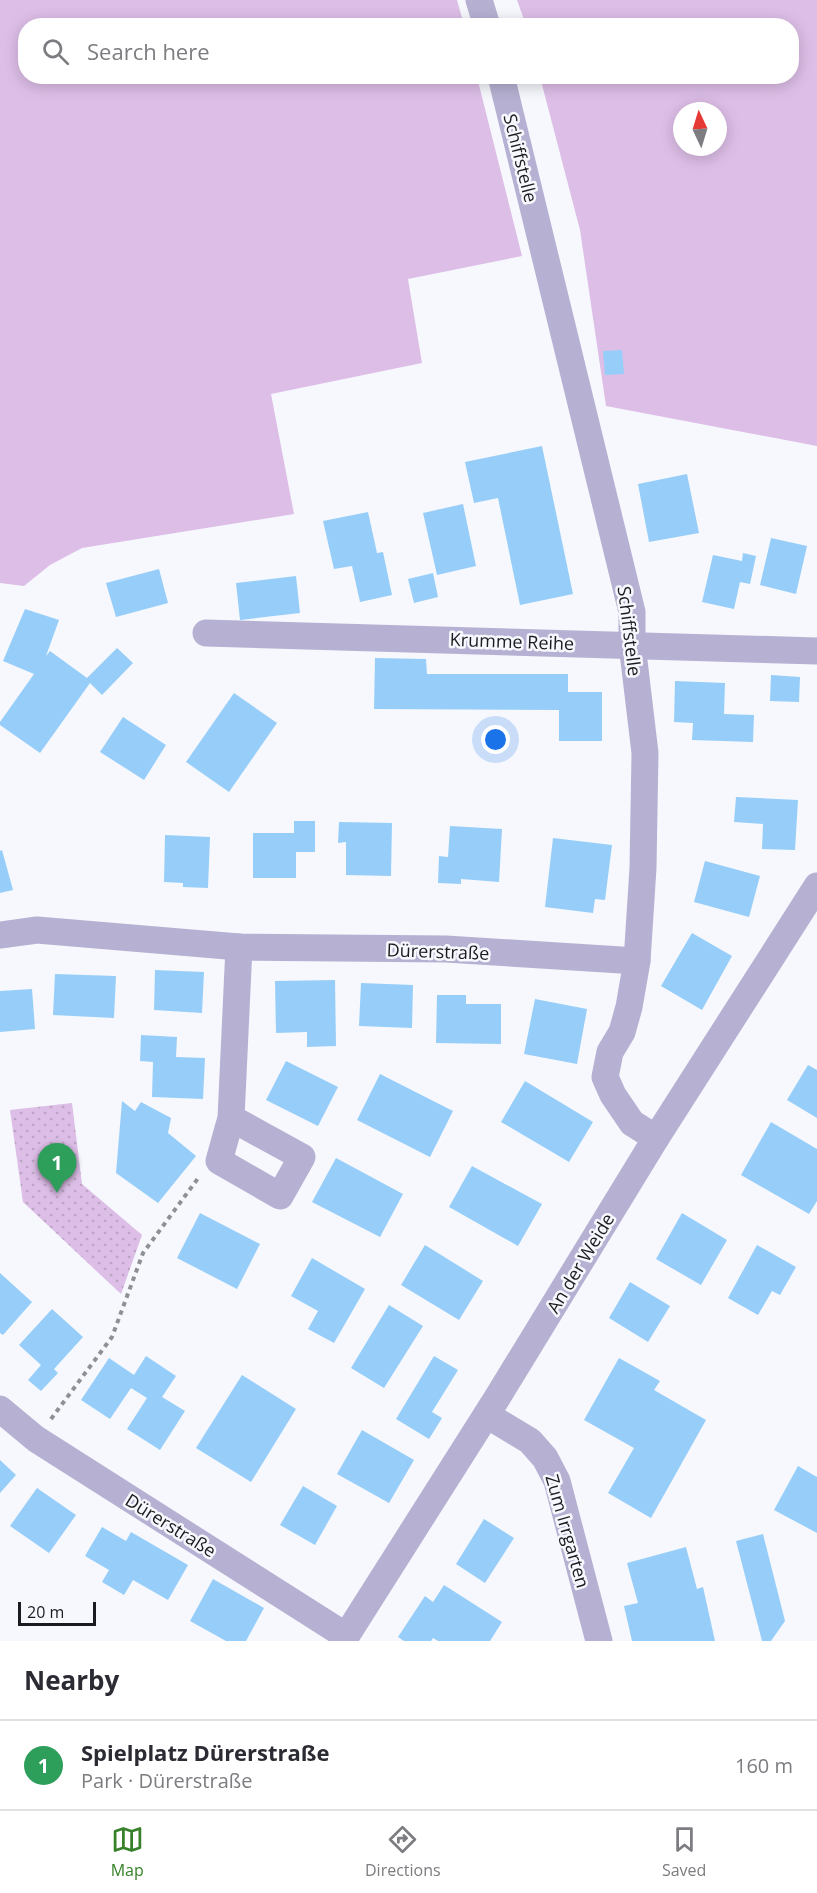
<!DOCTYPE html>
<html lang="en">
<head>
<meta charset="utf-8">
<style>
  :root { --surface:#fff; --page:#f7f7f7; --text:#2b2b33; --muted:#7c7c81; --line:#e1e1e2; --accent:#368129 }
  body { margin:0; font-family:"Open Sans",sans-serif; background:var(--page); color:var(--text) }
  .compass { position:absolute; left:673px; top:102px; width:54px; height:54px; border-radius:50%; background:var(--surface); box-shadow:0 3px 15px #0003; rotate:356deg }
  .scale { position:absolute; left:18px; bottom:15px; width:78px; box-sizing:border-box; padding-left:6px; border:3px solid #1b1c1f; border-top:0; font-size:16px; line-height:21px; white-space:nowrap; color:#1b1c1f; -webkit-text-stroke:4px #f6f8fe; paint-order:stroke }
  .you { position:absolute; left:496px; top:740px; width:21px; height:21px; margin:-15px; border:4px solid #fff; border-radius:50%; background:#1a73e8; box-shadow:0 0 0 9px #1a73e833 }
  .badge { display:grid; place-items:center; width:39px; height:39px; border-radius:50%; background:var(--accent); color:#fff; font-size:20px; font-weight:700 }
  .pin { position:absolute; translate:-50% -50px; filter:drop-shadow(0 2px 3px #0008) }
  .pin::after { content:''; position:absolute; top:32px; width:21px; height:18px; background:inherit; clip-path:polygon(0 0,100% 0,50% 100%) }
  .list { margin:0; padding:0; list-style:none }
  h2 { display:flex; justify-content:space-between; align-items:center; height:78px; margin:0; padding:0 24px; font-size:26px }
  h2 small { font-size:20px; font-weight:400; color:var(--muted) }
  .list li { display:grid; grid-template-columns:39px 1fr auto; gap:18px; align-items:center; box-sizing:border-box; height:90px; padding:0 24px; border-top:2px solid var(--line) }
  .list b { display:block; font-size:22px; white-space:nowrap }
  .list p { margin:0; font-size:20px; white-space:nowrap; color:var(--muted) }
  .list em { font-size:20px; font-style:normal; color:var(--muted) }
  .icon { flex:none; width:33px; height:33px; fill:none; stroke:currentColor; stroke-width:2; stroke-linecap:round; stroke-linejoin:round }
  .map { position:relative; flex:none; width:817px; height:1641px; overflow:hidden }
  .search { position:absolute; background:var(--surface); box-shadow:0 3px 15px #0003; left:18px; right:18px; top:18px; height:66px; display:flex; align-items:center; gap:15px; box-sizing:border-box; padding:0 21px; border-radius:24px; color:var(--muted); font-size:22px }
  .sheet { height:168px; background:var(--surface) }
  nav { display:flex; justify-content:space-around; align-items:center; box-sizing:border-box; height:84px; border-top:2px solid var(--line); background:var(--surface); font-size:16px; color:var(--muted) }
  nav a { display:grid; justify-items:center; gap:3px }
  nav .on { color:var(--accent) }
  .map>svg:first-child { display:block }
  .green { fill:#ddbee7; fill-rule:evenodd }
  .park { fill:url(#park-dots) }
  .building { fill:#97cef9 }
  .lines { fill:none; stroke-linecap:round; stroke-linejoin:round }
  .path { stroke:#8e9095; stroke-width:4; stroke-dasharray:4.5 4.5; stroke-linecap:butt }
  .street { stroke:#b6b1d2; stroke-width:27 }
  .labels { text-anchor:middle; dominant-baseline:central; stroke-width:5; stroke-linejoin:round; paint-order:stroke }
  .street-label { font-size:18px; fill:#1b1c1f; stroke:#f6f8fe }
</style>
</head>
<body>
<div class="map">
<svg width="817" height="1641" viewBox="0 0 817 1641">
  <defs>
    <pattern id="park-dots" width="8" height="8" patternUnits="userSpaceOnUse" patternTransform="scale(1.5)"><rect width="8" height="8" fill="#ddbee7"/><path d="M2 2h.1M6 6h.1" fill="none" stroke="#bda3c6" stroke-width="1.8" stroke-linecap="round"/></pattern>
  </defs>
  <rect width="100%" height="100%" fill="#f6f8fe"/>
  <g class="green">
    <polygon points="0,0 457,0 464,25 26,26 26,76 477,77 522,256 408,279 422,363 271,394 294,514 82,548 50,565 24,586 0,583"/>
    <path d="M517,0H817V446L606,406L580,230L540,77L792,76V26L526,25ZM682,111H718V147H682Z"/>
  </g>
  <polygon class="park" points="72,1103 82,1184 142,1235 121,1294 23,1202 10,1110"/>
  <g class="building">
    <polygon points="622,350 624,374 605,375 603,351"/>
    <polygon points="542,446 573,594 520,605 498,498 474,503 465,462"/>
    <polygon points="687,474 699,533 649,542 638,484"/>
    <polygon points="463,504 476,566 437,575 423,513"/>
    <polygon points="368,512 377,553 383,552 392,595 360,602 352,566 334,569 323,521"/>
    <polygon points="771,538 807,546 796,594 760,585"/>
    <polygon points="743,553 756,556 750,584 740,582 734,609 702,602 713,555 742,561"/>
    <polygon points="159,569 168,603 116,617 106,583"/>
    <polygon points="433,573 438,597 414,603 408,579"/>
    <polygon points="296,576 300,613 240,620 236,583"/>
    <polygon points="25,609 59,620 46,656 50,651 87,678 117,648 133,663 102,695 90,683 40,753 0,725 0,722 34,674 3,661"/>
    <polygon points="375,658 426,659 427,674 568,674 568,692 602,692 602,741 559,741 559,710 374,709"/>
    <polygon points="771,675 800,677 799,702 770,701"/>
    <polygon points="675,681 725,683 724,714 754,715 753,742 692,740 693,723 674,722"/>
    <polygon points="234,693 277,723 229,792 186,762"/>
    <polygon points="123,717 166,745 144,780 100,752"/>
    <polygon points="736,797 798,800 795,850 762,849 763,824 734,822"/>
    <polygon points="294,821 315,821 315,852 296,852 296,878 253,878 253,833 294,833"/>
    <polygon points="339,822 392,823 391,876 346,875 346,842 338,843"/>
    <polygon points="450,826 502,829 499,882 461,879 461,884 438,883 439,856 448,857"/>
    <polygon points="165,835 210,837 208,888 183,887 183,883 164,882"/>
    <polygon points="553,838 612,845 605,900 595,899 593,913 545,907"/>
    <polygon points="2,850 13,890 0,893 0,851"/>
    <polygon points="705,861 760,876 749,917 694,902"/>
    <polygon points="692,933 732,956 702,1010 661,986"/>
    <polygon points="155,970 204,972 202,1013 154,1010"/>
    <polygon points="55,974 116,976 114,1018 53,1015"/>
    <polygon points="335,980 336,1046 307,1047 307,1032 276,1033 275,981"/>
    <polygon points="361,983 413,985 412,1028 359,1026"/>
    <polygon points="32,989 35,1029 0,1032 0,991"/>
    <polygon points="437,995 466,995 466,1004 501,1004 501,1044 436,1043"/>
    <polygon points="535,999 587,1009 577,1064 524,1054"/>
    <polygon points="141,1035 177,1037 176,1057 205,1058 203,1099 152,1097 153,1062 140,1061"/>
    <polygon points="286,1061 338,1087 318,1126 266,1100"/>
    <polygon points="808,1065 817,1070 817,1118 787,1100"/>
    <polygon points="380,1074 453,1111 430,1157 357,1120"/>
    <polygon points="525,1081 593,1122 569,1162 501,1122"/>
    <polygon points="122,1101 135,1111 141,1102 171,1118 168,1133 196,1156 158,1203 116,1173"/>
    <polygon points="771,1122 817,1149 817,1201 809,1214 741,1175"/>
    <polygon points="336,1158 403,1194 380,1237 312,1202"/>
    <polygon points="472,1166 542,1204 518,1246 449,1207"/>
    <polygon points="200,1213 260,1244 237,1289 177,1258"/>
    <polygon points="682,1213 727,1240 701,1285 656,1259"/>
    <polygon points="425,1245 483,1281 459,1320 401,1285"/>
    <polygon points="757,1245 796,1267 780,1295 772,1291 758,1315 728,1298"/>
    <polygon points="312,1258 365,1289 334,1343 308,1329 318,1311 291,1296"/>
    <polygon points="0,1273 32,1302 3,1335 0,1333"/>
    <polygon points="630,1282 670,1306 648,1342 609,1318"/>
    <polygon points="389,1305 423,1326 384,1388 351,1368"/>
    <polygon points="52,1309 83,1337 54,1369 58,1373 41,1391 28,1380 41,1365 19,1345"/>
    <polygon points="146,1356 176,1376 162,1397 185,1411 160,1450 127,1429 147,1398 131,1388 110,1419 81,1400 109,1358 134,1375"/>
    <polygon points="434,1356 458,1370 432,1412 442,1418 429,1439 396,1419"/>
    <polygon points="619,1358 660,1381 654,1390 706,1420 651,1518 608,1493 634,1448 584,1420"/>
    <polygon points="242,1375 296,1409 251,1482 196,1448"/>
    <polygon points="362,1430 414,1460 389,1503 337,1474"/>
    <polygon points="0,1460 16,1475 0,1493"/>
    <polygon points="798,1466 817,1477 817,1533 774,1510"/>
    <polygon points="303,1486 337,1506 315,1545 280,1525"/>
    <polygon points="37,1488 76,1515 49,1553 10,1526"/>
    <polygon points="484,1519 514,1538 485,1583 456,1564"/>
    <polygon points="102,1527 126,1541 131,1532 188,1565 168,1600 133,1580 124,1595 102,1582 109,1570 85,1556"/>
    <polygon points="763,1534 785,1621 771,1641 762,1641 736,1541"/>
    <polygon points="686,1547 697,1589 703,1587 715,1641 632,1641 624,1606 638,1603 627,1563"/>
    <polygon points="213,1579 264,1608 246,1641 226,1641 190,1621"/>
    <polygon points="444,1585 502,1622 490,1641 438,1641 433,1638 431,1641 404,1641 398,1637 425,1596 433,1602"/>
  </g>
  <g class="lines">
    <polyline class="path" points="51,1419 112,1337 143,1253 199,1177"/>
    <g class="street">
      <polyline points="479,0 487,26"/>
      <polyline points="501,76 632,612 632,644 645,753 643,868 637,961 629,1007 622,1032 610,1052 605,1077 613,1095 632,1123 656,1138"/>
      <polyline points="206,633 817,651"/>
      <polyline points="0,935 37,930 239,947 446,949 637,961"/>
      <polyline points="231,1118 302,1157 280,1196 219,1161 231,1118 239,947"/>
      <polyline points="0,1409 36,1439 346,1636"/>
      <polyline points="487,1415 530,1441 545,1458 557,1481 599,1641"/>
      <polyline points="343,1641 497,1398 656,1138 817,886"/>
    </g>
  </g>
  <g class="labels">
    <g class="street-label">
      <text transform="translate(521 158) rotate(76)">Schiffstelle</text>
      <text transform="translate(630 631) rotate(83)">Schiffstelle</text>
      <text transform="translate(512 641) rotate(2)">Krumme Reihe</text>
      <text transform="translate(438 951) rotate(2)">Dürerstraße</text>
      <text transform="translate(580 1263) rotate(-59)">An der Weide</text>
      <text transform="translate(171 1525) rotate(32)">Dürerstraße</text>
      <text transform="translate(568 1531) rotate(74)">Zum Irrgarten</text>
    </g>
  </g>
</svg>
<svg class="compass" viewBox="-18 -18 36 36"><path d="M0-13l5 13h-10z" fill="#e53935"/><path d="M0 13l5-13h-10z" fill="#7c7c81"/></svg>
<div class="scale">20 m</div>
<div class="you"></div>
<div class="pin badge" style="left:57px;top:1193px;background:#2e9e5b">1</div>
<div class="search"><svg class="icon" aria-label="search" viewBox="0 0 24 24"><circle cx="10" cy="10" r="6"/><path d="M15 15l6 6"/></svg>Search here</div>
</div>
<section class="sheet">
<h2>Nearby<small></small></h2>
<ul class="list">
<li><span class="badge" style="background:#2e9e5b">1</span><div><b>Spielplatz Dürerstraße</b><p>Park · Dürerstraße</p></div><em>160 m</em></li>
</ul>
</section>
<nav>
<a class="on"><svg class="icon" aria-label="map" viewBox="0 0 24 24"><path d="M3 6l6-2 6 2 6-2v14l-6 2-6-2-6 2zM9 4v14M15 6v14"/></svg>Map</a>
<a><svg class="icon" aria-label="directions" viewBox="0 0 24 24"><path d="M12 3l9 9-9 9-9-9zM9 14v-3h6M13 9l2 2-2 2"/></svg>Directions</a>
<a><svg class="icon" aria-label="saved" viewBox="0 0 24 24"><path d="M7 4h10v16l-5-4-5 4z"/></svg>Saved</a>
</nav>
</body>
</html>
